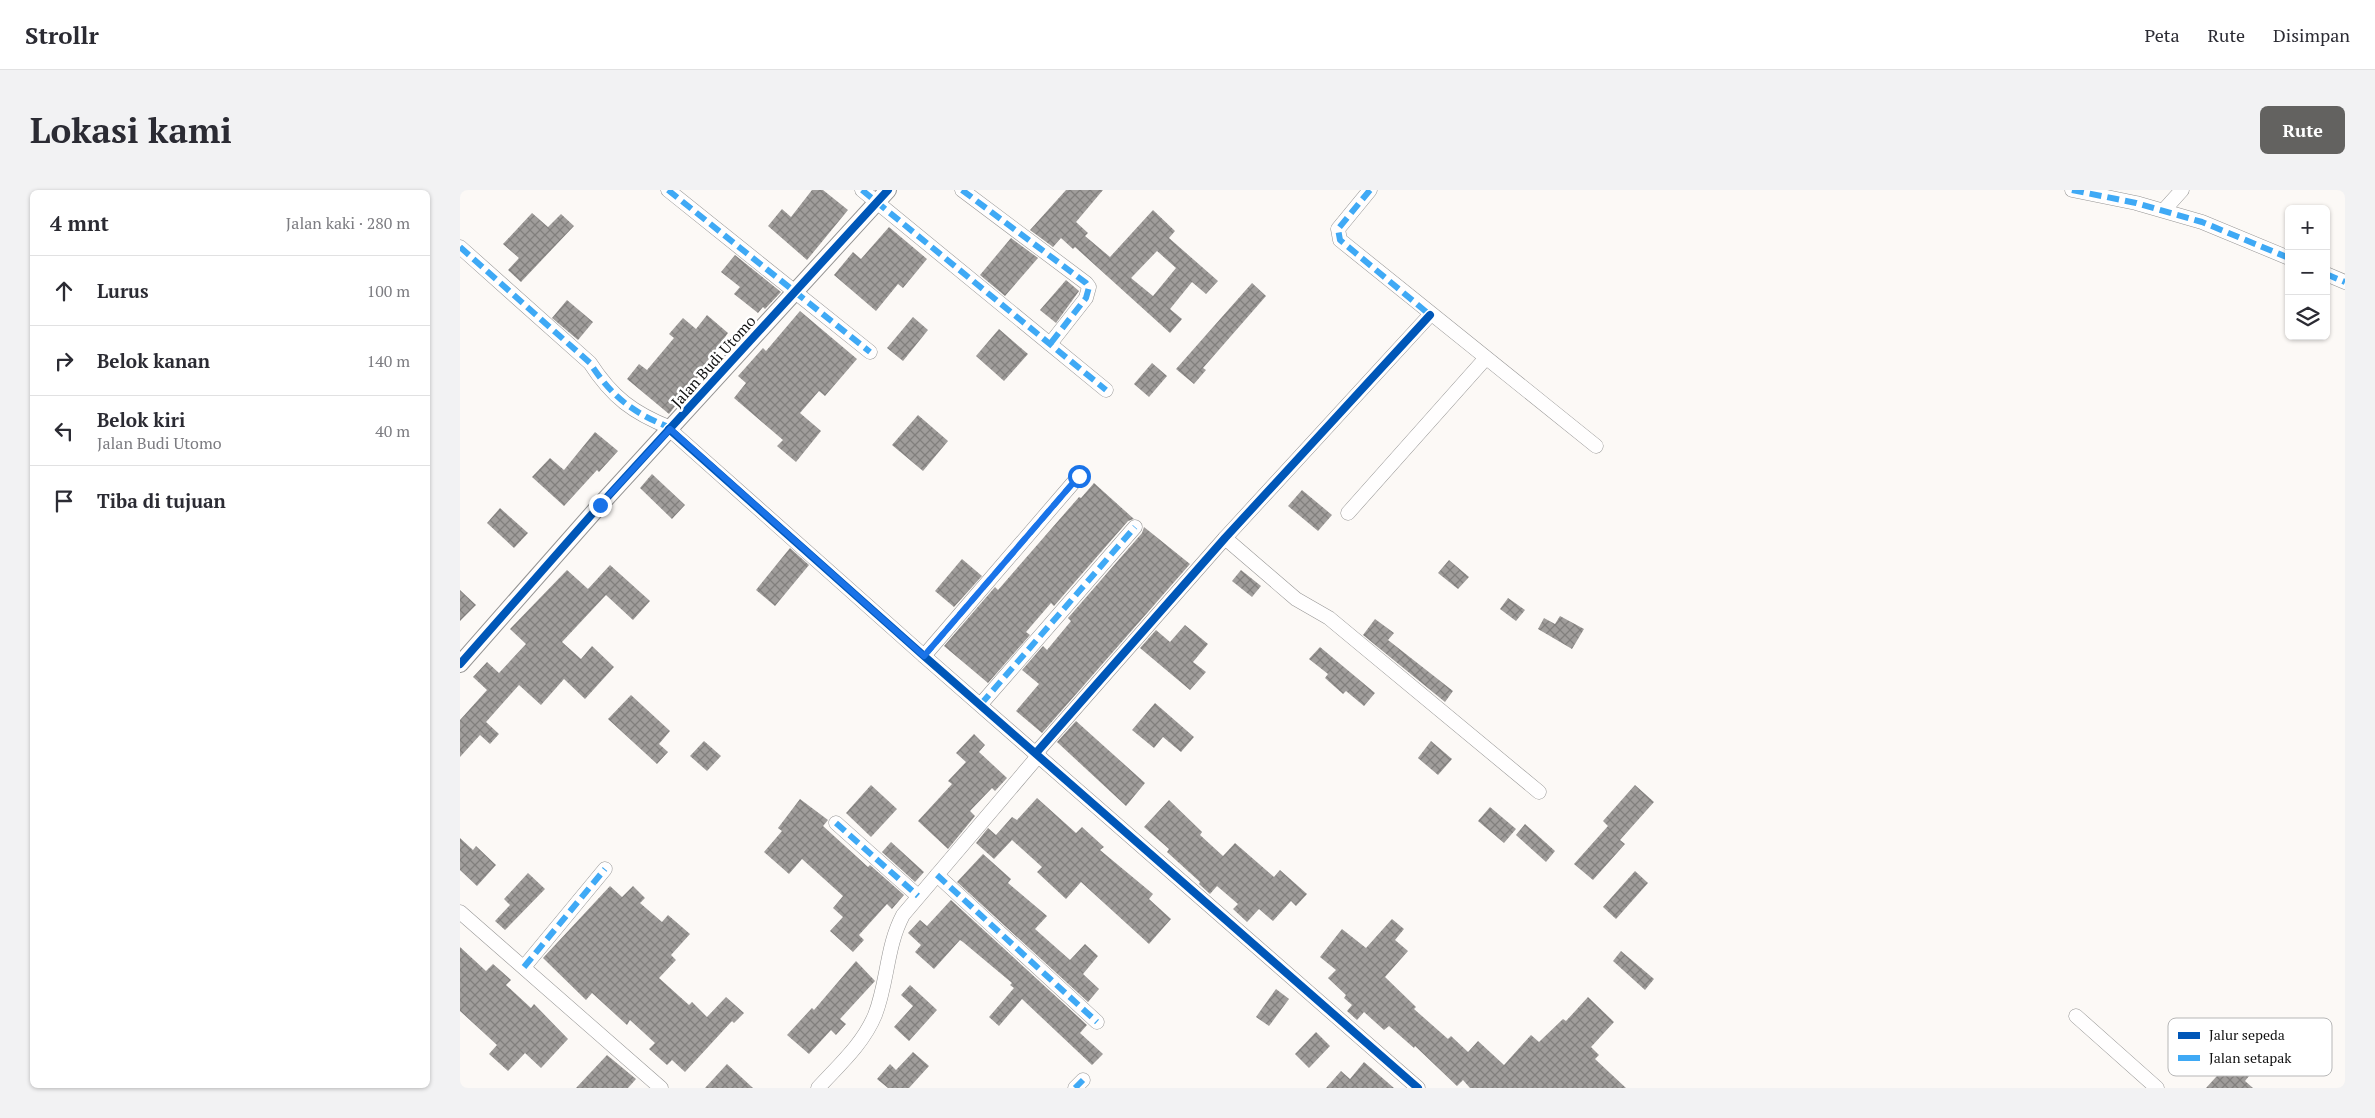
<!DOCTYPE html>
<html lang="id">
<head>
<meta charset="utf-8">
<style>
  :root { --surface:#fff; --page:#f2f2f3; --text:#2b2b33; --muted:#7c7c81; --line:#e1e1e2; --accent:#636260 }
  body { margin:0; font-family:"PT Serif",serif; background:var(--page); color:var(--text) }
  .controls { position:absolute; right:15px; top:15px; display:grid; overflow:hidden; border-radius:8px; box-shadow:0 1px 4px #0004 }
  .controls button { width:45px; height:45px; display:grid; place-items:center; padding:0; border:0; border-bottom:1px solid var(--line); background:var(--surface); color:var(--text); font:25px sans-serif }
  .stop { position:absolute; width:15px; height:15px; margin:-11px; border:4px solid #1a73e8; border-radius:50%; background:#fff }
  .stop.end { background:#1a73e8; border-color:#fff; box-shadow:0 1px 5px #0008 }
  .list { margin:0; padding:0; list-style:none }
  h2 { display:flex; justify-content:space-between; align-items:center; height:65px; margin:0; padding:0 20px; font-size:21px }
  h2 small { font-size:16px; font-weight:400; color:var(--muted) }
  .list li { display:grid; grid-template-columns:32px 1fr auto; gap:15px; align-items:center; box-sizing:border-box; height:70px; padding:0 20px; border-top:1px solid var(--line) }
  .list b { display:block; font-size:19px; white-space:nowrap }
  .list p { margin:0; font-size:16px; white-space:nowrap; color:var(--muted) }
  .list em { font-size:16px; font-style:normal; color:var(--muted) }
  .icon { flex:none; width:28px; height:28px; fill:none; stroke:currentColor; stroke-width:2; stroke-linecap:round; stroke-linejoin:round }
  .map { position:relative; flex:none; width:1885px; height:898px; overflow:hidden; border-radius:8px }
  header { display:flex; align-items:center; gap:30px; box-sizing:border-box; height:70px; padding:0 25px; background:var(--surface); border-bottom:1px solid var(--line) }
  header strong { font-size:24px }
  nav { display:flex; gap:28px; margin-inline-start:auto; font-size:18px }
  .intro { display:flex; align-items:center; justify-content:space-between; box-sizing:border-box; height:120px; padding:0 30px }
  h1 { margin:0; font-size:35px }
  .button { padding:12px 22px; border-radius:8px; background:var(--accent); color:#fff; font-size:18px; font-weight:700 }
  main { display:flex; gap:30px; padding:0 30px }
  aside { flex:1; background:var(--surface); border-radius:8px; box-shadow:0 1px 4px #0004 }
  .map>svg:first-child { display:block }
  .building { fill:url(#building-cross-hatch); fill-rule:evenodd }
  .lines { fill:none; stroke-linecap:round; stroke-linejoin:round }
  .minor-casing { stroke:#969594; stroke-width:15 }
  .tertiary-casing { stroke:#969594; stroke-width:18 }
  .minor { stroke:#fffefe; stroke-width:14 }
  .tertiary { stroke:#fffefe; stroke-width:16 }
  .quiet { stroke:#3fa9f5; stroke-width:6; stroke-dasharray:12 6; stroke-linecap:butt }
  .cycleway-casing { stroke:#fff; stroke-width:11 }
  .cycleway { stroke:#0057b8; stroke-width:8 }
  .route { stroke:#1a73e8; stroke-width:6 }
  .labels { text-anchor:middle; dominant-baseline:central; stroke-width:5; stroke-linejoin:round; paint-order:stroke }
  .street-label { font-size:15px; fill:#101010; stroke:#fff }
  .key { fill:#fff; stroke:#b7b7b7; stroke-width:1 }
  .key-label { font-size:14px; fill:#101010 }
</style>
</head>
<body>
<header>
<strong>Strollr</strong>
<nav><a>Peta</a><a>Rute</a><a>Disimpan</a></nav>
</header>
<div class="intro"><h1>Lokasi kami</h1><a class="button">Rute</a></div>
<main>
<aside>
<h2>4 mnt<small>Jalan kaki · 280 m</small></h2>
<ul class="list">
<li><svg class="icon" aria-label="ahead" viewBox="0 0 24 24"><path d="M12 20V5M6 11l6-6 6 6"/></svg><div><b>Lurus</b></div><em>100 m</em></li>
<li><svg class="icon" aria-label="right" viewBox="0 0 24 24"><path d="M7 20v-9h11M14 6l5 5-5 5"/></svg><div><b>Belok kanan</b></div><em>140 m</em></li>
<li><svg class="icon" aria-label="left" viewBox="0 0 24 24"><path d="M17 20v-9H6M10 6l-5 5 5 5"/></svg><div><b>Belok kiri</b><p>Jalan Budi Utomo</p></div><em>40 m</em></li>
<li><svg class="icon" aria-label="arrive" viewBox="0 0 24 24"><path d="M6 21V4h12l-3 4 3 4H6"/></svg><div><b>Tiba di tujuan</b></div></li>
</ul>
</aside>
<div class="map">
<svg width="1885" height="898" viewBox="0 0 1885 898">
  <defs>
    <pattern id="building-cross-hatch" width="8" height="8" patternUnits="userSpaceOnUse" patternTransform="scale(1.25)"><rect width="8" height="8" fill="#a09d9b"/><path d="M0 0l8 8M0 8l8-8" fill="none" stroke="#817f7d"/></pattern>
  </defs>
  <rect width="100%" height="100%" fill="#fcf9f6"/>
  <g class="building">
    <polygon points="352,0 363,0 388,20 347,70 308,36 322,19 331,27"/>
    <path d="M606,0H643L616,32L628,43L625,46L650,67L693,20L715,41L709,48L758,91L746,104L732,92L710,119L722,129L710,143L615,57L613,59L601,48L593,57L570,40ZM697,61L716,78L693,106L671,88Z"/>
    <polygon points="72,23 88,37 101,24 114,36 61,92 48,80 59,68 43,54"/>
    <polygon points="429,37 467,69 443,98 438,94 416,121 374,85 393,62 401,69"/>
    <polygon points="551,48 578,68 545,106 520,85"/>
    <polygon points="275,65 321,102 305,119 303,117 298,123 274,104 280,97 261,82"/>
    <polygon points="606,90 619,101 596,133 580,120"/>
    <polygon points="792,93 806,106 743,178 746,180 734,194 716,179"/>
    <polygon points="107,110 133,132 118,150 92,128"/>
    <polygon points="340,121 397,169 365,206 359,201 340,223 361,241 336,272 317,256 323,250 274,208 286,193 278,186 303,158 306,161"/>
    <polygon points="247,125 268,143 243,177 245,178 209,224 167,189 179,174 187,180 214,148 209,144 223,128 236,139"/>
    <polygon points="453,127 468,140 443,171 427,158"/>
    <polygon points="539,139 568,164 544,191 516,166"/>
    <polygon points="692,173 707,186 689,207 674,194"/>
    <polygon points="458,225 488,251 463,281 432,255"/>
    <polygon points="135,242 158,261 139,282 137,280 104,316 72,287 90,268 104,280"/>
    <polygon points="192,284 225,315 212,329 180,298"/>
    <polygon points="634,293 674,329 668,331 594,416 591,413 566,442 570,445 528,493 484,456 535,397 538,400 619,307 621,308"/>
    <polygon points="842,300 872,325 858,341 828,316"/>
    <polygon points="40,318 68,343 54,358 27,333"/>
    <polygon points="684,337 730,374 582,543 556,521 579,494 562,480 583,456 587,460 611,431 608,428 682,343"/>
    <polygon points="330,358 349,375 315,416 296,400"/>
    <polygon points="502,369 522,386 494,417 475,401"/>
    <polygon points="989,370 1009,387 998,399 978,383"/>
    <polygon points="150,375 190,411 173,430 146,405 102,452 121,469 132,456 154,477 125,509 104,489 81,515 59,495 26,532 39,544 30,554 20,545 0,567 0,530 27,500 13,487 27,472 39,483 66,454 50,439 107,380 128,399"/>
    <polygon points="781,380 801,396 792,407 772,391"/>
    <polygon points="0,400 16,415 0,431"/>
    <polygon points="1048,408 1065,420 1056,431 1040,419"/>
    <polygon points="1100,426 1124,439 1112,459 1078,439 1084,428 1095,434"/>
    <polygon points="915,429 934,443 928,450 993,501 985,512 903,445"/>
    <polygon points="725,435 748,454 733,472 746,482 730,500 680,458 696,440 710,452"/>
    <polygon points="860,457 915,503 904,516 886,501 883,504 865,488 868,484 849,469"/>
    <polygon points="171,505 210,541 199,554 208,562 197,574 148,529"/>
    <polygon points="695,513 734,547 721,562 703,547 694,558 672,540"/>
    <polygon points="616,531 685,593 666,616 597,552"/>
    <polygon points="514,544 525,555 519,562 547,588 535,601 532,598 510,621 515,626 488,659 458,631 492,594 488,591 506,572 496,563"/>
    <polygon points="244,551 261,566 247,581 230,566"/>
    <polygon points="971,551 992,569 978,585 958,568"/>
    <polygon points="411,595 437,619 411,647 386,623"/>
    <polygon points="1175,595 1194,612 1160,650 1165,654 1133,690 1114,674 1148,636 1143,631"/>
    <polygon points="577,608 616,643 622,637 644,657 640,660 693,704 689,709 711,729 689,754 621,692 606,709 577,682 582,677 552,650 534,669 516,653 528,638 536,645 552,627 557,630"/>
    <polygon points="340,609 368,630 363,636 408,677 410,675 444,705 432,719 427,714 399,745 404,750 393,762 370,741 383,727 373,718 383,706 342,669 329,684 304,662 322,641 318,638"/>
    <polygon points="709,610 742,642 740,645 763,666 775,653 814,687 820,680 847,704 836,716 831,711 813,731 799,719 787,732 773,719 778,714 757,696 750,704 739,694 740,692 707,662 709,659 684,637"/>
    <polygon points="1030,617 1056,639 1044,653 1018,631"/>
    <polygon points="1065,634 1095,661 1086,672 1056,645"/>
    <polygon points="0,648 13,660 16,656 36,675 17,696 0,680"/>
    <polygon points="431,652 464,682 455,692 422,662"/>
    <polygon points="523,664 551,689 548,693 587,726 575,739 610,770 625,754 638,766 623,784 639,799 628,812 497,692"/>
    <polygon points="1175,681 1188,693 1156,729 1143,717"/>
    <polygon points="68,683 85,699 45,740 35,731 50,715 44,709"/>
    <polygon points="150,696 162,707 173,696 185,708 180,713 202,732 208,725 230,744 211,765 216,770 199,788 229,815 232,812 247,827 266,807 284,823 274,833 272,831 225,882 212,870 207,875 189,859 195,853 170,830 167,835 132,803 126,810 83,768"/>
    <polygon points="491,710 627,835 620,843 643,864 632,875 562,809 539,836 529,827 554,798 550,795 552,793 503,752 500,750 474,779 455,762 461,755 448,743 460,730 467,736"/>
    <polygon points="932,729 944,739 935,750 948,761 925,787 956,817 954,819 988,849 991,846 1008,862 1018,851 1044,875 1071,845 1079,852 1103,829 1106,831 1128,807 1154,832 1131,857 1139,865 1135,869 1166,898 1010,898 1003,890 997,896 955,856 954,858 929,836 924,840 904,822 897,830 887,821 892,815 884,808 886,805 868,788 876,780 860,767 882,739 906,758"/>
    <polygon points="0,757 26,781 33,774 51,790 46,795 71,818 74,814 108,849 81,878 65,863 48,881 29,864 37,855 0,821"/>
    <polygon points="1161,761 1194,789 1185,800 1153,771"/>
    <polygon points="396,771 415,791 380,829 386,834 376,845 371,840 349,864 327,845 352,818 354,820"/>
    <polygon points="450,795 477,820 449,851 434,837 453,816 441,805"/>
    <polygon points="816,799 829,809 809,836 796,827"/>
    <polygon points="856,842 870,856 849,878 835,864"/>
    <polygon points="453,862 469,876 449,898 428,898 417,889 430,874 436,880"/>
    <polygon points="147,865 176,889 168,898 116,898"/>
    <polygon points="1776,865 1793,881 1785,891 1793,898 1746,898"/>
    <polygon points="904,872 934,898 866,898 881,881 890,889"/>
    <polygon points="267,874 293,898 245,898"/>
  </g>
  <g class="lines">
    <g class="minor-casing">
      <g id="minor">
        <polyline points="208,0 410,162"/>
        <polyline points="402,0 646,200"/>
        <polyline points="502,0 626,93 629,97 626,108 590,154"/>
        <polyline points="910,0 878,39 880,50 1136,256"/>
        <polyline points="1612,0 1676,13 1742,32 1829,68"/>
        <polyline points="1704,20 1722,0"/>
        <path d="M0,57L130,173C152,207 173,223 211,238"/>
        <polyline points="1866,84 1885,92"/>
        <polyline points="209,239 464,466 958,898"/>
        <polyline points="888,323 1025,169"/>
        <polyline points="765,348 836,409 869,428 1079,602"/>
        <polyline points="464,466 619,286"/>
        <polyline points="521,514 675,337"/>
        <polyline points="576,563 765,348 970,125"/>
        <polyline points="376,633 458,706"/>
        <polyline points="477,685 637,832"/>
        <polyline points="0,722 201,898"/>
        <polyline points="64,777 145,679"/>
        <polyline points="1616,826 1697,898"/>
        <path d="M358,898C379,875 403,854 415,825C428,792 426,757 443,725L579,565"/>
        <polyline points="615,898 623,890"/>
      </g>
    </g>
    <g class="tertiary-casing">
      <polyline id="tertiary" points="0,474 140,315 428,0"/>
    </g>
    <use href="#minor" class="minor"/>
    <use href="#tertiary" class="tertiary"/>
    <g class="quiet">
      <polyline points="208,0 410,162"/>
      <polyline points="402,0 646,200"/>
      <polyline points="502,0 626,93 629,97 626,108 590,154"/>
      <polyline points="910,0 878,39 880,50 970,125"/>
      <polyline points="1612,0 1676,13 1742,32 1829,68"/>
      <path d="M0,57L130,173C152,207 173,223 211,238"/>
      <polyline points="1866,84 1885,92"/>
      <polyline points="464,466 619,286"/>
      <polyline points="521,514 675,337"/>
      <polyline points="376,633 458,706"/>
      <polyline points="477,685 637,832"/>
      <polyline points="64,777 145,679"/>
      <polyline points="615,898 623,890"/>
    </g>
    <g class="cycleway-casing">
      <g id="cycleway">
        <polyline points="209,239 464,466 958,898"/>
        <polyline points="0,474 140,315 428,0"/>
        <polyline points="576,563 765,348 970,125"/>
      </g>
    </g>
    <use href="#cycleway" class="cycleway"/>
  </g>
  <g class="lines">
    <polyline class="route" points="140,315 210,239 464,466 619,286"/>
  </g>
  <g class="labels">
    <g class="street-label">
      <text transform="translate(253 171) rotate(-48)">Jalan Budi Utomo</text>
    </g>
  </g>
  <rect x="1708" y="828" width="164" height="58" rx="8" class="key"/>
  <rect x="1718" y="842" width="22" height="7" fill="#0057b8"/>
  <rect x="1718" y="865" width="22" height="6" fill="#3fa9f5"/>
  <g class="key-label">
    <text x="1749" y="850">Jalur sepeda</text>
    <text x="1749" y="873">Jalan setapak</text>
  </g>
</svg>
<div class="controls">
<button>+</button>
<button>−</button>
<button><svg class="icon" aria-label="layers" viewBox="0 0 24 24"><path d="M12 4l9 5-9 5-9-5zM3 14l9 5 9-5"/></svg></button>
</div>
<div class="stop" style="left:619px;top:286px"></div>
<div class="stop end" style="left:140px;top:315px"></div>
</div>
</main>
</body>
</html>
